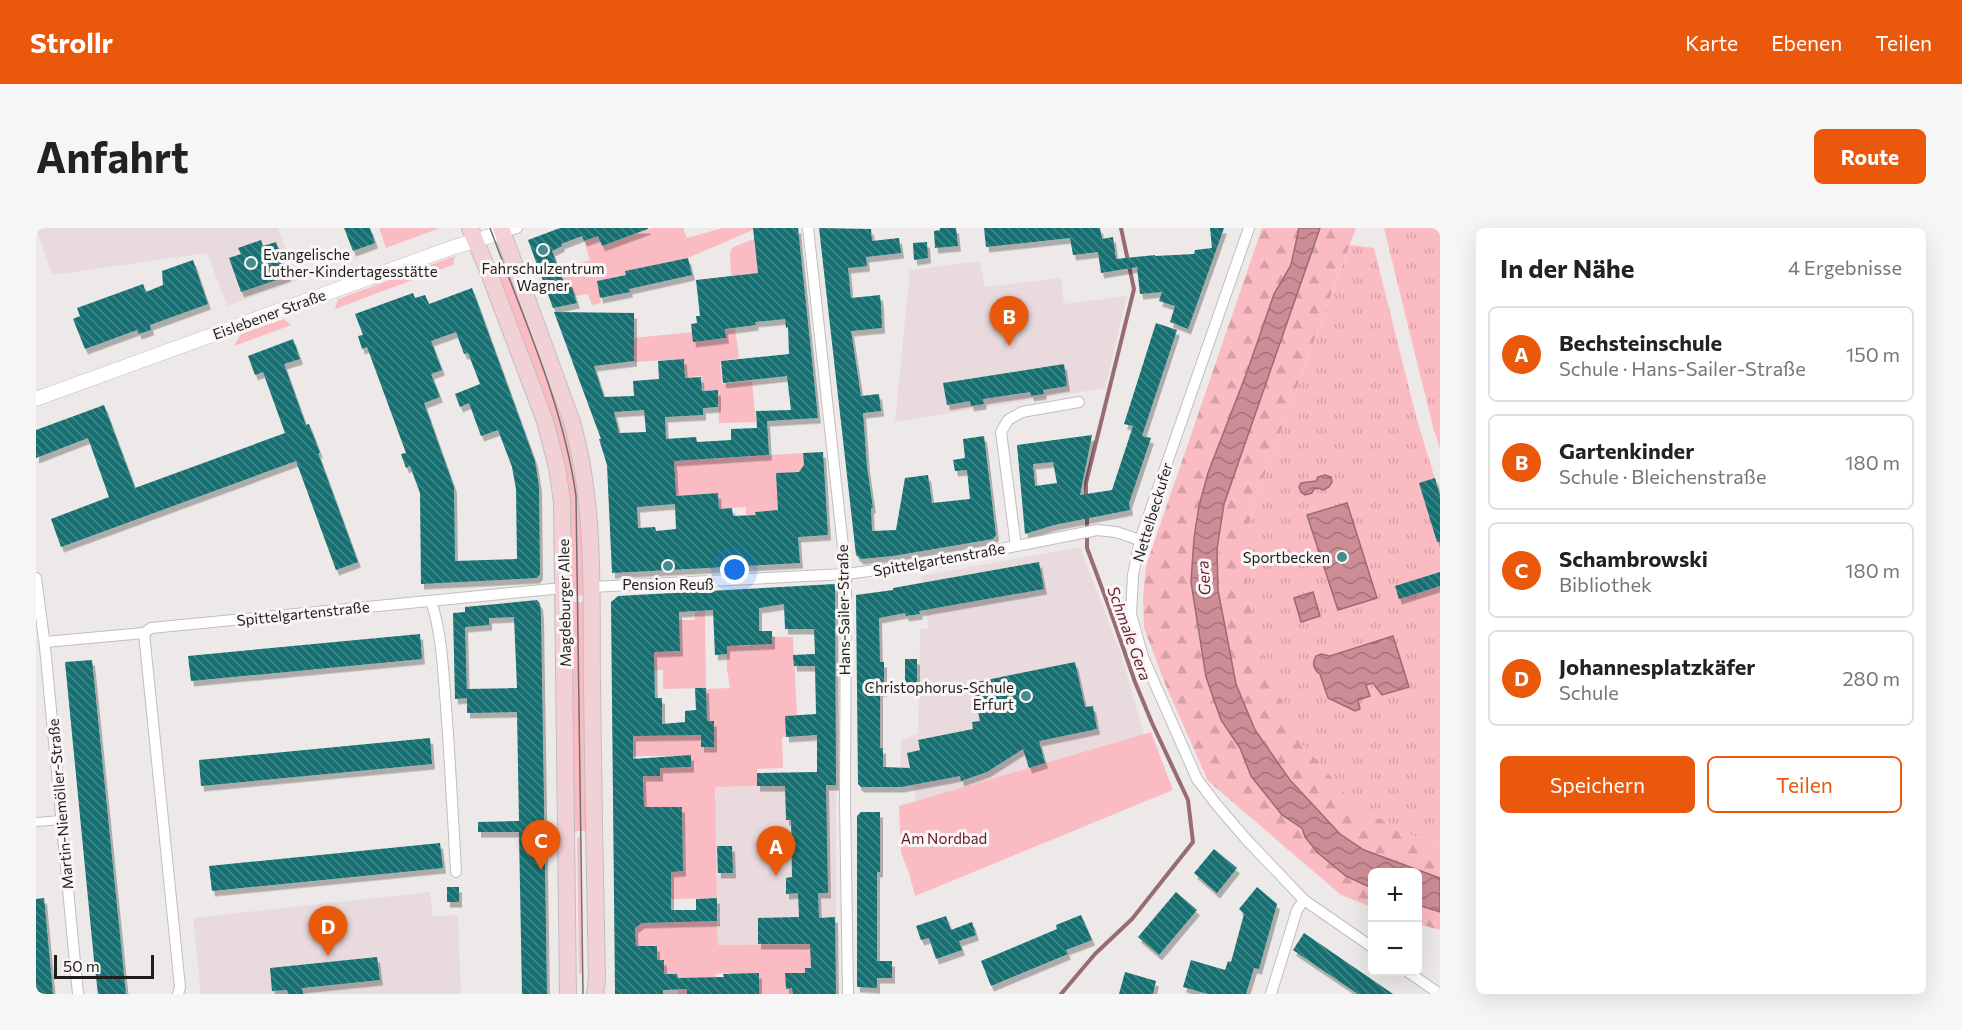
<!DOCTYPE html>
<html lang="de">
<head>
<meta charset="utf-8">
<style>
  :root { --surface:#fff; --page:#f6f6f6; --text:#222; --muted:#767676; --line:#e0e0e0; --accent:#ea580c }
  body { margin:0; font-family:Commissioner,sans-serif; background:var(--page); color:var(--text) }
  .controls { position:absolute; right:18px; bottom:18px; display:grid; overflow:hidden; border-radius:9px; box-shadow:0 6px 24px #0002 }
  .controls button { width:54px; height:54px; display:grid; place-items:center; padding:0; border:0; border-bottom:2px solid var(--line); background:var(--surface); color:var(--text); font:30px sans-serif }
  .scale { position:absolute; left:18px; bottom:15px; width:100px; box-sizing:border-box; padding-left:6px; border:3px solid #1f1e1e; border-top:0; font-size:16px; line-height:21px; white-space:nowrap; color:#1f1e1e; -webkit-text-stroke:4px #fbf6f6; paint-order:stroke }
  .you { position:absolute; left:699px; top:342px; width:21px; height:21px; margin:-15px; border:4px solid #fff; border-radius:50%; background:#1a73e8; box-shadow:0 0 0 9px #1a73e833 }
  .badge { display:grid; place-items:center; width:39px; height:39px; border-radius:50%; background:var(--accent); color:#fff; font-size:20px; font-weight:700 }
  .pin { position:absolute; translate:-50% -50px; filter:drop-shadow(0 2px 3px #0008) }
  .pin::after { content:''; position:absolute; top:32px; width:21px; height:18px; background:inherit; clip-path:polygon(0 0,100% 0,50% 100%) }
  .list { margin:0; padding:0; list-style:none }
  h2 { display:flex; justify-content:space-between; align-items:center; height:78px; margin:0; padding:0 24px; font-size:26px }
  h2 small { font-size:20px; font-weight:400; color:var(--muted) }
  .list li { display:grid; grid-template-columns:39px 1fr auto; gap:18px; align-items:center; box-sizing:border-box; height:96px; margin:0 12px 12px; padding:0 12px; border:2px solid var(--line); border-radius:9px }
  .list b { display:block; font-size:22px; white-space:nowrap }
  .list p { margin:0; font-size:20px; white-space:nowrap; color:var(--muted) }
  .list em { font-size:20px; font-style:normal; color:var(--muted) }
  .actions { display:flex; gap:12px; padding:18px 24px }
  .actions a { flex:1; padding:14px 0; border:2px solid var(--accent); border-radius:9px; text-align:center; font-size:21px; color:var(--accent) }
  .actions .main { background:var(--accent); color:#fff }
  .map { position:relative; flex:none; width:1404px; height:766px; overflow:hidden; border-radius:9px }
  header { display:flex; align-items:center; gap:36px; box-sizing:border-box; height:84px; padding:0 30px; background:var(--accent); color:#fff }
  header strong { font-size:28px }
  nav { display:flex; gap:33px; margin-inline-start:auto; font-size:21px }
  .intro { display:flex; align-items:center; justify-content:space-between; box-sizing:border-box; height:144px; padding:0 36px }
  h1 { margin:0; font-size:42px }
  .button { padding:15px 27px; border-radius:9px; background:var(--accent); color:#fff; font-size:21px; font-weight:700 }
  main { display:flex; gap:36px; padding:0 36px }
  aside { flex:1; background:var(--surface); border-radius:9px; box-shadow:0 6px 24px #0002 }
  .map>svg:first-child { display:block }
  .built { fill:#e9dbdd }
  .green { fill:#fbbbc3 }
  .forest { fill:url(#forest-firs) }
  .park { fill:url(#park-tufts) }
  .water { fill:url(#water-waves); stroke:#996c72; stroke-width:1.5 }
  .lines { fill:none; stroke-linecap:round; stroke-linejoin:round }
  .stream { stroke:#996c72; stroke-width:4 }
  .building { fill:url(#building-back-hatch); fill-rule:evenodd; filter:url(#shadow) }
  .pedestrian-casing { stroke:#c2bebe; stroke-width:10 }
  .minor-casing { stroke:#c2bebe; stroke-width:12 }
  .tertiary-casing { stroke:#c2bebe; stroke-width:15 }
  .secondary-casing { stroke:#c2bebe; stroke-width:18 }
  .pedestrian { stroke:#fff; stroke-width:8 }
  .minor { stroke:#fff; stroke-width:10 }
  .tertiary { stroke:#fff; stroke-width:14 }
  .secondary { stroke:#f1d0d6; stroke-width:16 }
  .tram { stroke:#716f6f; stroke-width:1.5 }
  .poi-dot { fill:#448c8e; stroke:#fbf6f6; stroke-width:2 }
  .labels { text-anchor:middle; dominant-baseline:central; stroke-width:6; stroke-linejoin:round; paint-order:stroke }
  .poi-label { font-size:15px; fill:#1f1e1e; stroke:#fbf6f6 }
  .street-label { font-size:15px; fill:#1f1e1e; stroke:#fbf6f6 }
  .park-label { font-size:15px; fill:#63172a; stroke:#fbf6f6 }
  .water-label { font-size:16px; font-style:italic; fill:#6a1d2f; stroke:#fbf6f6 }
</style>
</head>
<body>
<header>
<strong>Strollr</strong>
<nav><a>Karte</a><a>Ebenen</a><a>Teilen</a></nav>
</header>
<div class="intro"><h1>Anfahrt</h1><a class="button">Route</a></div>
<main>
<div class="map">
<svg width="1404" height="766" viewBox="0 0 1404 766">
  <defs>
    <pattern id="forest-firs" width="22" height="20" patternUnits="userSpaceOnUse" patternTransform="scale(1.5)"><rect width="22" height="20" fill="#fbbbc3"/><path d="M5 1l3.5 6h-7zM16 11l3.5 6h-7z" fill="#d7a0a7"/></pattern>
    <pattern id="park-tufts" width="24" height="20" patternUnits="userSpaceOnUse" patternTransform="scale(1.5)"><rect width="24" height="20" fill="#fbbbc3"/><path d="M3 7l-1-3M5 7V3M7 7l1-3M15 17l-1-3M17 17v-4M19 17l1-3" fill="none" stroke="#d7a0a7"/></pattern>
    <pattern id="water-waves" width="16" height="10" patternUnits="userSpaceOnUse" patternTransform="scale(1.5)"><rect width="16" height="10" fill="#cd8d96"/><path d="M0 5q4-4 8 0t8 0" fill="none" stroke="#a6737a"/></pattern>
    <pattern id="building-back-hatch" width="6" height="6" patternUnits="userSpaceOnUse" patternTransform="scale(1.5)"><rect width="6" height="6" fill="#136f71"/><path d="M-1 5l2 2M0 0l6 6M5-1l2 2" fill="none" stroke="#468688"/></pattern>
    <filter id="shadow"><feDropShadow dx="3" dy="5.5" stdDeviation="0" flood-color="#0004"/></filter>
  </defs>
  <rect width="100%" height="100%" fill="#ede9e9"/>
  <g class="built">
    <polygon points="0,0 242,0 261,53 191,78 171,25 16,47"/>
    <polygon points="944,33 949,59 1025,50 1028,76 1091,68 1069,160 859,194 874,42"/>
    <polygon points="1044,319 1086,429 1108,506 880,573 877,557 863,559 864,540 865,512 882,506 884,401 893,400 885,348"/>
    <polygon points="800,557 800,715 682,717 679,559"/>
    <polygon points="394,664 397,688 422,687 425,766 165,766 157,690"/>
  </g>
  <g class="green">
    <polygon points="343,0 404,0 350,20"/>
    <polygon points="616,0 647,0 651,10 687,0 735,0 717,2 652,30 590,43 590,47 561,53 565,75 556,77 552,66 539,68 526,50 544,44 542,36 554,32 548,13 562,8 566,18"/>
    <polygon points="718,11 720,27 730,26 731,44 695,48 694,25 697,19"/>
    <polygon points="419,28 417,37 299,81 302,71"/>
    <polygon points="473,36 545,233 552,367 534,368 531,274 455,42"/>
    <polygon points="248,91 255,97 198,118 205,106"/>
    <polygon points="699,100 703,130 684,133 686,156 716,153 720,194 683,195 682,162 667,162 666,148 653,149 654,163 651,163 648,131 598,134 597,110 677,102 678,112 690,110 689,102"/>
    <polygon points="767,225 768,243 740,246 741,253 769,251 733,297 732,283 720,284 720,287 710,287 710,279 683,281 682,265 640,268 624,234"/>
    <polygon points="534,374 552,374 551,603 535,603"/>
    <polygon points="701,380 702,418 714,418 714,410 736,403 736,407 726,407 727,416 736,416 736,409 757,409 761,487 749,488 750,509 746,509 747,540 721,541 721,558 679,559 681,670 635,671 631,644 647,643 646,579 608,579 607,540 655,539 655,528 596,528 597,508 649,507 649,494 664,494 665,519 678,519 678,494 671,493 670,461 694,460 691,441 690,394"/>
    <polygon points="669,382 670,460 627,461 627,442 618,442 618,424 644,423 643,392 659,392 659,383"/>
    <polygon points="1115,504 1137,562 879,668 873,645 865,625 863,578"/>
    <polygon points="544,609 546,745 543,746 541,610"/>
    <polygon points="681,693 682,717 780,716 778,740 769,746 768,745 749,745 750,760 769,760 757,766 723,766 695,750 695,745 680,746 681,766 651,750 651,766 642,766 641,747 628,747 628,732 602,732 600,726 599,695"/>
  </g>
  <g class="forest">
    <polygon points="1226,0 1263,0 1255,37 1238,66 1211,144 1172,245 1163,278 1161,397 1170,449 1185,492 1204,520 1215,548 1266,600 1269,609 1310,648 1336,660 1336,679 1305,667 1172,553 1130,458 1108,400 1107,370 1110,338"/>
    <polygon points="1284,0 1320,0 1218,276 1207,321 1379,608 1404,614 1404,650 1328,622 1304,606 1254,552 1219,502 1200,456 1182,362 1181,321 1188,276"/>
    <polygon points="1382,677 1404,684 1404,702 1382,696"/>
  </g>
  <g class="park">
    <polygon points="1348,0 1404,0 1404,221 1397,199"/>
    <polygon points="1314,17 1338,20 1381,192 1404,267 1404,614 1379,608 1321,579 1263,512 1219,413 1207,320 1218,276"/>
  </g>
  <g class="water">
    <polygon points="1263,0 1284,0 1188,276 1181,321 1182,362 1200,456 1219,502 1254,552 1304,606 1328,622 1404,650 1404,684 1382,677 1382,644 1336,644 1336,660 1310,648 1282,625 1269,609 1266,600 1246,587 1215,548 1204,520 1185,492 1170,449 1155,354 1158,310 1163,278 1172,245 1211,144 1238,66 1255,37"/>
    <polygon points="1289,247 1295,249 1296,254 1293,259 1287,262 1282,260 1278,261 1276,265 1269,267 1265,264 1263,259 1265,255 1280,253 1282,249"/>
    <polygon points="1311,275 1341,370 1302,382 1271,287"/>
    <polygon points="1277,364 1284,388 1265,394 1258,370"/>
    <path d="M1357,408L1373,459L1346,467L1337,455L1330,457L1334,468L1322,472L1324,481L1319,483L1292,470L1284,446C1277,441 1276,435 1280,428L1285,426L1294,428Z"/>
  </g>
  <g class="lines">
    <g class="stream">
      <polyline points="1050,268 1050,255 1098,61 1085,0"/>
      <polyline points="1025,766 1059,726 1096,691 1157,614 1152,572 1116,495 1099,454 1073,379 1051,320 1051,288"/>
    </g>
  </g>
  <g class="building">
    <polygon points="308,0 334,0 339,15 317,23"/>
    <polygon points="524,0 612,0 612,1 566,18 562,8 548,13 546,8 525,16 526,18 516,23 528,55 534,54 541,75 517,80 492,12"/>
    <path d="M717,0H762L782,190L731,193L733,227L638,233L640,268L682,265L683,281L696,280L697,288L720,287L719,284L742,282L740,245L763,244L768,237L767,225L787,224L792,307L762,309L764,335L576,345L571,237L563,211H565L518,84L598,85V133L558,138L568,169L598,168L597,153L623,151L622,133L648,131L649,150L665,149L666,163L682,162V179L667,180V187L629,189L630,211L660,209L661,214L695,212V201L721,200L720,183L755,182L751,148L687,155L685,133L753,126L752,99L750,100L749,91L719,94L720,97L689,101L690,110L657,114L655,96L661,95L660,88H664L660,52L722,45ZM608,182L610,204L583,205L578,184ZM639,276L640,301L620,303L619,299L602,300L601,279Z"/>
    <polygon points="783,0 835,1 836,13 863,10 865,25 830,29 831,38 812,40 815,70 844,67 845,77 846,100 815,103 825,168 843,166 845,183 827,185 831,239 837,280 835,280 836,303 860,302 869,250 892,247 896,275 934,271 931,242 919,243 917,232 929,230 927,211 948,208 960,307 957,311 857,328 825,331 820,327"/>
    <polygon points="904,0 920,0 922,18 899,20 898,3 904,2"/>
    <polygon points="948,0 1064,0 1066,11 1077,9 1080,31 1119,27 1119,28 1158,26 1159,22 1176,20 1174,0 1188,0 1152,101 1134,94 1139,78 1123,73 1126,64 1104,66 1101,39 1065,45 1062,24 1037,27 1034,10 950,19"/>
    <polygon points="225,12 227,18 240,14 252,48 205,64 193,30 205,26 202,20"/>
    <polygon points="891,14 892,30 878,32 877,15"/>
    <polygon points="652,30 656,47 593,61 594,64 564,70 561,53 590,47 589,43"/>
    <polygon points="157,32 172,76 114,97 115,102 103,106 101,102 49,121 37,91 44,88 41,80 107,56 110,64 127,57 126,43"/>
    <path d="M436,60L499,233L503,259L504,346L501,350L385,356L384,265L374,238L370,240L365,226L370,225L331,119L326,121L322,108L327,107L319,86L377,65L379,70L389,67L393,76ZM420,104L428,126L432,125L444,156L419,166L424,179L433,175L445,208L462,202L476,239L480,261L481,331L419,333L418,259L388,175L404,169L395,146L406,142L395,113Z"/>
    <path d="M1120,95L1141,102L1106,208L1115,210L1093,275L1094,282L1018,297L989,306L981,217L1056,207L1044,267L1076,262L1097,198L1088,196ZM1017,234L1021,255L999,258L997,236Z"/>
    <polygon points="257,111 264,131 248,136 270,197 273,196 284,225 282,225 322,334 300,342 260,233 25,319 15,291 73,269 52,210 0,230 0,202 68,177 99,260 249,205 227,144 219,147 212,128"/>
    <polygon points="1028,136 1031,158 1007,162 1008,166 995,168 994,164 947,171 948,176 935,178 934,173 911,177 907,155"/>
    <polygon points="1399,250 1404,268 1404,314 1401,314 1383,255"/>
    <polygon points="1003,334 1008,361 883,383 884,386 870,388 869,385 843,390 844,434 848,434 848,463 844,463 844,520 847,520 847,539 874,540 871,525 884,522 882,512 937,501 936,494 944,493 936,455 1039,434 1049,479 1057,478 1061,501 1003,513 1009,535 993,540 987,521 951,544 925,553 924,548 865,559 825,559 822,556 820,367 857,362 857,360"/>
    <polygon points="1404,344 1404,358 1363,371 1359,358"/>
    <polygon points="799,356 800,557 790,557 792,665 782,665 783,690 799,689 800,766 757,766 756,760 750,761 749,745 769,745 769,740 775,740 774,716 722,716 722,690 763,689 762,665 750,666 750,650 756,649 755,592 750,592 749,558 721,558 721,545 781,544 781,507 750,509 749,488 780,486 779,438 758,438 757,427 779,426 778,401 749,401 748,376 723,380 723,403 736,403 736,416 691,418 691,426 679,427 677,382 643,384 644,423 618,424 619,470 626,470 626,496 649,494 649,483 660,482 659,460 670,460 671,493 678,493 678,519 665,519 665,507 597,508 597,531 655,527 655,539 624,540 624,548 607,548 608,579 646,579 647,643 635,644 635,682 660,682 660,671 681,670 681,693 606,695 599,700 600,718 621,718 621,732 628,732 628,746 641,746 642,750 688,749 687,746 723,745 723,766 651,766 651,761 627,762 627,766 579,766 575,374 582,368"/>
    <path d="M501,372L504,376L505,387L511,766H486L483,604H442V594L483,593L481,484L431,485V470L419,471L417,385L429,384V379ZM478,389L481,460L431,461V467L429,399L453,397V390Z"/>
    <polygon points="384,406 386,431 155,453 152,428"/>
    <rect x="869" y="431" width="12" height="29"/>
    <polygon points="56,432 90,766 62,766 58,732 29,434"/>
    <polygon points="394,510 396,536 165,558 163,532"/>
    <polygon points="825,584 844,584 844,644 841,644 841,733 856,733 856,750 841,750 841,760 821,759 821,588"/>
    <polygon points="404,615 407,640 176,663 173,638"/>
    <polygon points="681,618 696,618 697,645 682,645"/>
    <polygon points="1178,621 1201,640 1181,665 1158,645"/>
    <rect x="411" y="659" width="12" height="15"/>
    <polygon points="1221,659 1241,676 1223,741 1218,740 1210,766 1172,766 1147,759 1155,732 1189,742 1192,733 1195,734 1208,686 1203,681"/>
    <polygon points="1140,664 1161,682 1123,727 1102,709"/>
    <polygon points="8,670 17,766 0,766 0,671"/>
    <polygon points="1045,687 1056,712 1030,722 1032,726 955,758 945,733 1021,701 1020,697"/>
    <polygon points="910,688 915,702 936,694 940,707 923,713 926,722 900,731 893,710 885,712 880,698"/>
    <polygon points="1268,705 1287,718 1357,766 1322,766 1257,722"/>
    <polygon points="341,729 344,752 266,760 267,766 252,766 251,762 236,763 234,740"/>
    <polygon points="1089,744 1120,753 1117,766 1083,766"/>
  </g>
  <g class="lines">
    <g class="pedestrian-casing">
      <polyline id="pedestrian" points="0,594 25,592"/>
    </g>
    <g class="minor-casing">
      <g id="minor">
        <polyline points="772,0 810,346 809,573 812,766"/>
        <polyline points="1213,0 1104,312 1097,347 1095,386 1107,429 1161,551 1180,576 1209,610 1268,672 1336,719"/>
        <polyline points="467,4 481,0"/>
        <polyline points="980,318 965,204 972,192 986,184 1043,174"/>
        <polyline points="0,350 9,419 42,766"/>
        <polyline points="555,359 810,346 895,335 1061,302 1080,304 1104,312"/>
        <path d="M395,373C406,406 407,442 410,478C414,533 417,589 420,644"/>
        <polyline points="108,405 144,759 142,766"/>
        <polyline points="9,414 108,405 115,400 527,360"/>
        <polyline points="1372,744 1404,766"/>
        <polyline points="1235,766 1261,682 1268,672"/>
      </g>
    </g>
    <g class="tertiary-casing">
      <polyline id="tertiary" points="0,171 415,20 467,4"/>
    </g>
    <g class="secondary-casing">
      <g id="secondary">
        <polyline points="434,0 453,45 509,193 521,239 526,274 532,766"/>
        <path d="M465,0L536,194C560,278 555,369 556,456C557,554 559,653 561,751L559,766"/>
      </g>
    </g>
    <use href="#pedestrian" class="pedestrian"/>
    <use href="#minor" class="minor"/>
    <use href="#tertiary" class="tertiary"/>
    <use href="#secondary" class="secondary"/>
    <path class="tram" d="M454,0C486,87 527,175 540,268L547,766"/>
  </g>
  <g class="poi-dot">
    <circle cx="507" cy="22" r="6"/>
    <circle cx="215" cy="35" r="6"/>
    <circle cx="1306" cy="329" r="6"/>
    <circle cx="632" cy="338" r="6"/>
    <circle cx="990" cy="468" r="6"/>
  </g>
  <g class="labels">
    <g class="poi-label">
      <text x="227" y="26" text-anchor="start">Evangelische<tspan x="227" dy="17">Luther-Kindertagesstätte</tspan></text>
      <text x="507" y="40">Fahrschulzentrum<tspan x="507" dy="17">Wagner</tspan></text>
      <text x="1294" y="329" text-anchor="end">Sportbecken</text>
      <text x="632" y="356">Pension Reuß</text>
      <text x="978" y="459" text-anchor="end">Christophorus-Schule<tspan x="978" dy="17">Erfurt</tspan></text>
    </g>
    <g class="street-label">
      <text transform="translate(233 86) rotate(-20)">Eislebener Straße</text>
      <text transform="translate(1116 284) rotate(-73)">Nettelbeckufer</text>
      <text transform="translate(903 331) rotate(-10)">Spittelgartenstraße</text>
      <text transform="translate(528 375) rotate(-91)">Magdeburger Allee</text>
      <text transform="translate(807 382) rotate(-91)">Hans-Sailer-Straße</text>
      <text transform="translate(267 385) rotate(-6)">Spittelgartenstraße</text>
      <text transform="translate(24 576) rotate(-95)">Martin-Niemöller-Straße</text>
    </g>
    <g class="park-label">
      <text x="908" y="610">Am Nordbad</text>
    </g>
    <g class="water-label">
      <text transform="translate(1167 350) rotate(-94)">Gera</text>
      <text transform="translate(1094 405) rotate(70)">Schmale Gera</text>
    </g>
  </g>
</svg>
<div class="controls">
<button>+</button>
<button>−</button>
</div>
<div class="scale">50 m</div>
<div class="you"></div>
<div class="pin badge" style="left:740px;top:648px">A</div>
<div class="pin badge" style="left:973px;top:118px">B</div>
<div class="pin badge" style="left:505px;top:642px">C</div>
<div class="pin badge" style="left:292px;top:728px">D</div>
</div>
<aside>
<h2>In der Nähe<small>4 Ergebnisse</small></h2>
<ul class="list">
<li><span class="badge">A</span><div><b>Bechsteinschule</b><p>Schule · Hans-Sailer-Straße</p></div><em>150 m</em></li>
<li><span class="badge">B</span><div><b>Gartenkinder</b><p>Schule · Bleichenstraße</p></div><em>180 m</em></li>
<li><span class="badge">C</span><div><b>Schambrowski</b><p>Bibliothek</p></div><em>180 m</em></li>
<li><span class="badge">D</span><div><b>Johannesplatzkäfer</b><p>Schule</p></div><em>280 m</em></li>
</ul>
<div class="actions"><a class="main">Speichern</a><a>Teilen</a></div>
</aside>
</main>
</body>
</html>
